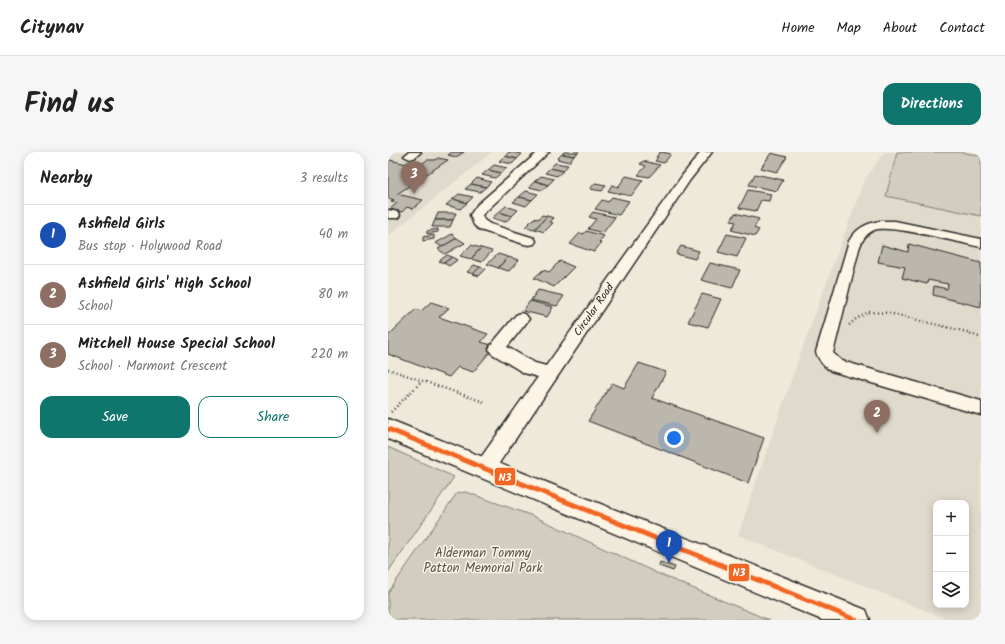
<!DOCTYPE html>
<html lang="en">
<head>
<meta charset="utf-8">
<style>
  :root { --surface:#fff; --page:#f6f6f6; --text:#222; --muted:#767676; --line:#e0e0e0; --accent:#0f766e }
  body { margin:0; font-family:Kalam,sans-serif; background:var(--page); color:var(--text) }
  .controls { position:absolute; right:12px; bottom:12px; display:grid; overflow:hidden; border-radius:8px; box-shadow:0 2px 10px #0003 }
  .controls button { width:36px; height:36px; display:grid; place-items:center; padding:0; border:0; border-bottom:1px solid var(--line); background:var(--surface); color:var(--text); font:20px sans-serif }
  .you { position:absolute; left:286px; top:286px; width:14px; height:14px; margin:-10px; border:3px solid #fff; border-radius:50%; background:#1a73e8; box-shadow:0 0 0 6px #1a73e833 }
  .badge { display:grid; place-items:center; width:26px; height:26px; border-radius:50%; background:var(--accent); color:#fff; font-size:13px; font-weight:700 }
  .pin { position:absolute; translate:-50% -33px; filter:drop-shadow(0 1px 2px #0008) }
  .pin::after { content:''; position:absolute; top:21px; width:14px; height:12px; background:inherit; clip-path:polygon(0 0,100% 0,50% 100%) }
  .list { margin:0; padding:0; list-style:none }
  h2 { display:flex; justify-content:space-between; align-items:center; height:52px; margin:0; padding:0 16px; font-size:17px }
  h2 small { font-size:13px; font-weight:400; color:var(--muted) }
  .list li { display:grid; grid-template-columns:26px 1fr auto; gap:12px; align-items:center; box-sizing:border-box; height:60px; padding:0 16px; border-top:1px solid var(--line) }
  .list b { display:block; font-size:15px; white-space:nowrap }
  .list p { margin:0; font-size:13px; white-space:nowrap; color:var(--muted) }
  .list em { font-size:13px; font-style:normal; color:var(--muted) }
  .actions { display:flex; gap:8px; padding:12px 16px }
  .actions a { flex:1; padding:9px 0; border:1px solid var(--accent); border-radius:12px; text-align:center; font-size:14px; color:var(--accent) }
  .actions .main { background:var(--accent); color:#fff }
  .icon { flex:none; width:22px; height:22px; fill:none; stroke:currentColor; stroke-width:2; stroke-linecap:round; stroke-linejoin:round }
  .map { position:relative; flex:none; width:593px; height:468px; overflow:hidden; border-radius:12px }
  header { display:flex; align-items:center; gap:24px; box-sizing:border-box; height:56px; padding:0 20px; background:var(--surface); border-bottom:1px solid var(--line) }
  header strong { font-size:19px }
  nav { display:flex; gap:22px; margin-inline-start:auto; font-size:14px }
  .intro { display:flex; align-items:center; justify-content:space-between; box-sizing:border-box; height:96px; padding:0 24px }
  h1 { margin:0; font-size:28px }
  .button { padding:10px 18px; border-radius:12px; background:var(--accent); color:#fff; font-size:14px; font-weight:700 }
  main { display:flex; gap:24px; padding:0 24px }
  aside { flex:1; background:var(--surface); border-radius:12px; box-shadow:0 2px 10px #0003 }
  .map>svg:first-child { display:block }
  .built { fill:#e0dacc; fill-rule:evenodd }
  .green { fill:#d2cdc0; stroke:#7e7c76 }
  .building { fill:#bcb7ac; stroke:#2b2b2b }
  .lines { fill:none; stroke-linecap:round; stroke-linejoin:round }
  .minor-casing { stroke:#2b2b2b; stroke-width:3 }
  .major-casing { stroke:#2b2b2b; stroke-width:3 }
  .path { stroke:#2b2b2b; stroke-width:2.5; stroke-dasharray:1 3; stroke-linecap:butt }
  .minor { fill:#fcf5e5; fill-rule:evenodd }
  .major { fill:#fcf5e5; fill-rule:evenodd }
  .bus-1-casing { stroke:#fcf5e5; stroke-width:8 }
  .bus-1 { stroke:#f26522; stroke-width:5 }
  .labels { text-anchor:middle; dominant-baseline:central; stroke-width:3; stroke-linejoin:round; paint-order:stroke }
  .street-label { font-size:11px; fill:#2b2b2b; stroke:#fcf5e5 }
  .near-park-label { font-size:13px; fill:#555450; stroke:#fcf5e5 }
  .line-badge { stroke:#fcf5e5; stroke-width:1.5 }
  .badge-label { font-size:11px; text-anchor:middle; font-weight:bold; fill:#fff }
</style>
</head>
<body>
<header>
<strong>Citynav</strong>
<nav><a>Home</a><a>Map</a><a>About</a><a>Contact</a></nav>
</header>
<div class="intro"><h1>Find us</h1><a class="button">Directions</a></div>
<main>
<aside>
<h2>Nearby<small>3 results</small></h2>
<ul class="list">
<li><span class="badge" style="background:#1a4fb4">1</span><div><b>Ashfield Girls</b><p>Bus stop · Holywood Road</p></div><em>40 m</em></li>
<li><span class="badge" style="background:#8d6e63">2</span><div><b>Ashfield Girls' High School</b><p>School</p></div><em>80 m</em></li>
<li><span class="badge" style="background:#8d6e63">3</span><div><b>Mitchell House Special School</b><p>School · Marmont Crescent</p></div><em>220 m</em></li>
</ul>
<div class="actions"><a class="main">Save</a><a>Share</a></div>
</aside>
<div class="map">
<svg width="593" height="468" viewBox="0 0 593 468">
  <rect width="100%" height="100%" fill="#efe9da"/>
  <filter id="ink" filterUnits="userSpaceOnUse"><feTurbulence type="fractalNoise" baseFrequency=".025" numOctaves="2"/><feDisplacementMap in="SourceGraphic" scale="8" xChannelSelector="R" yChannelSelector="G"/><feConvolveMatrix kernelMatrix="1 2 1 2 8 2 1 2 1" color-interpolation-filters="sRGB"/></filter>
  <g filter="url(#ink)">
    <g class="built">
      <polygon points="0,0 104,0 0,84"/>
      <path d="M496,0H593V468H561L350,383L409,211L476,29ZM548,351H578V453H548Z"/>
    </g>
    <g class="green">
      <polygon points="509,0 573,0 593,4 593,64 498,44"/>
      <polygon points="0,295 66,325 0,420"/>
      <polygon points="78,340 145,364 273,423 381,468 0,468 0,441 69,341"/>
    </g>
    <g class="building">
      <polygon points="64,0 76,0 68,5 60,3"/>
      <polygon points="121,0 123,0 134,2 129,7 117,4"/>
      <polygon points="176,0 191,0 186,4 174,2"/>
      <polygon points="272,0 274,0 283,2 276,11 267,9 270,5 268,5"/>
      <polygon points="383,1 399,5 389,20 373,16"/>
      <polygon points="174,2 186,4 181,10 169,7"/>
      <polygon points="117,4 129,7 124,12 111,9"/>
      <polygon points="50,6 60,8 9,42 35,48 25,57 19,55 14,60 2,57 9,51 3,50 6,48 0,46 0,10 2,8 23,13 20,15 27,17 39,8 47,8"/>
      <polygon points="255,9 272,13 261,25 250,23 258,14 252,12"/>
      <polygon points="167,11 180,13 175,19 162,16"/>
      <polygon points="106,13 119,16 113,21 100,18"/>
      <polygon points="162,16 175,19 169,24 157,21"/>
      <polygon points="100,18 113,21 107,26 94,23"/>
      <polygon points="367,22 395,28 389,39 361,33"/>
      <polygon points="153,24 166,27 160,33 147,29"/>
      <polygon points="238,24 255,28 243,44 220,39 224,33 230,35"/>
      <polygon points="89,26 103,30 98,35 83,32"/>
      <polygon points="147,29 160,33 154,38 141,35"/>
      <polygon points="207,31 218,33 214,39 202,37"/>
      <polygon points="83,32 98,35 92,40 77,37"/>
      <polygon points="360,38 383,42 381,49 373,48 368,59 351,56"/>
      <polygon points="138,39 150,42 144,48 131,45"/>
      <polygon points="71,42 85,45 79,51 65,47"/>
      <polygon points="131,45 144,48 138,54 125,50"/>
      <polygon points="224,45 241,49 231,63 207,57 214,48 220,50"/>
      <polygon points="65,47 79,51 72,57 58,53"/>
      <polygon points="118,54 130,58 124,64 111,60"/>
      <polygon points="111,60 124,64 117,70 104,66"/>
      <polygon points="205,60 227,65 215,81 200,77 208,67 201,65"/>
      <polygon points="50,61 68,61 65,68 47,68"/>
      <polygon points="347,61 371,67 366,76 371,78 367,84 343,78 348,70 343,69"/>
      <polygon points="154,63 159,64 147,77 137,75 146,66 150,67"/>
      <polygon points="159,64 166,66 162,70 165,71 156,80 147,77"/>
      <polygon points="47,68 65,68 62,75 44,75"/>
      <polygon points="50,77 50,80 39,82 39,79"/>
      <polygon points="198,79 216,84 211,90 213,91 206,100 182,92 192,81 196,82"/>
      <polygon points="64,82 69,86 54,95 48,91"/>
      <polygon points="339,82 358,86 349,105 330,100"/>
      <polygon points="46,83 46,87 35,89 35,85"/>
      <polygon points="69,86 77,91 57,102 50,97"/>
      <polygon points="521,92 593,111 593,155 545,143 546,134 559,137 560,132 540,128 539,132 514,126 517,115 490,110 494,93 520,100"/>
      <polygon points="83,93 93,96 83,107 72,104"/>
      <polygon points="293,94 311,99 307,107 288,102"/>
      <polygon points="93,96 104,99 94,110 83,107"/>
      <polygon points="110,102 120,105 110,116 99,112"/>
      <polygon points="59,103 64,105 56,111 51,109"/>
      <polygon points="64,105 69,108 61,114 56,111"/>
      <polygon points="120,105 131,108 121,119 110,116"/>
      <polygon points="172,109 186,115 166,135 146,126 155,118 161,120"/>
      <polygon points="322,111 352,118 344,136 313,128"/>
      <polygon points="86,113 92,115 85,122 79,120"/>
      <polygon points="92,115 98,117 91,124 85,122"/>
      <polygon points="150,138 176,144 169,154 143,148"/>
      <polygon points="314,142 333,147 320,175 300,170"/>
      <polygon points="142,149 165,155 159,165 135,159"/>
      <polygon points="43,150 61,156 51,165 100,182 93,190 107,194 85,220 70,215 61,225 0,202 0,184 28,157 33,159"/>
      <polygon points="251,211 278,220 264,246 376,286 360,331 200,269 224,231 236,236"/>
      <polygon points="272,410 287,415 285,419 271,414"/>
    </g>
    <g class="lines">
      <g class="minor-casing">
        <g id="minor">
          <polygon points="21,0 33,0 26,6 22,7 16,4"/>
          <polygon points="150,0 161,0 94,63 96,68 102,72 146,86 148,89 146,92 141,93 136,92 92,78 86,73 82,63 89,53"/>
          <polygon points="313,0 324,0 302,28 103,323 96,326 89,323 86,317 89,311 150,225 136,221 103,201 101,197 103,193 128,163 133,161 138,163 141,167 138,171 119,195 147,211 158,214 294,24"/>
          <polygon points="0,58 10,60 12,63 10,66 0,66"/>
          <path d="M492,69H507L593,87V95C572,91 503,72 486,78C477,82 474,89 471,97L445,201L454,209L593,249V263L443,219C435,214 431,209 428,200L461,89C469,76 477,72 492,69Z"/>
        </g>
      </g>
      <g class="major-casing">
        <polygon id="major" points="0,267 478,458 482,468 434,468 0,287"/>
      </g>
      <g class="path">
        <polyline points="461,173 468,167 481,160 501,161 579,180 593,186"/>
        <polyline points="0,217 96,250"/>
        <polyline points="3,260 34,229"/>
      </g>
      <use href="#minor" class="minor"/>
      <use href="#major" class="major"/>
      <g class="bus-1-casing">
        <polyline id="bus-1" points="0,277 468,468"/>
      </g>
      <use href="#bus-1" class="bus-1"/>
    </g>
  </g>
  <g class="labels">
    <g class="street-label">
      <text transform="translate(206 158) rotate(-55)">Circular Road</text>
    </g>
    <g class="near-park-label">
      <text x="95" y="401">Alderman Tommy<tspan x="95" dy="15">Patton Memorial Park</tspan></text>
    </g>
  </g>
  <g class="line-badge">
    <rect x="106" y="315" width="22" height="19" rx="4" fill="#f26522"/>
    <rect x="340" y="411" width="22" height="19" rx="4" fill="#f26522"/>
  </g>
  <g class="badge-label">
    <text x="117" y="329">N3</text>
    <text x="351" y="424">N3</text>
  </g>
</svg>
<div class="controls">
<button>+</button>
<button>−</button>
<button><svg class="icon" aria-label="layers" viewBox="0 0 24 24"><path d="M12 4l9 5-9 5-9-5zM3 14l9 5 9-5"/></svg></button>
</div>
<div class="you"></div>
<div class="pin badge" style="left:281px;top:411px;background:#1a4fb4">1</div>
<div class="pin badge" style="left:489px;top:281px;background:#8d6e63">2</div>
<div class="pin badge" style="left:26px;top:42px;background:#8d6e63">3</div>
</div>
</main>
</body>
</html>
